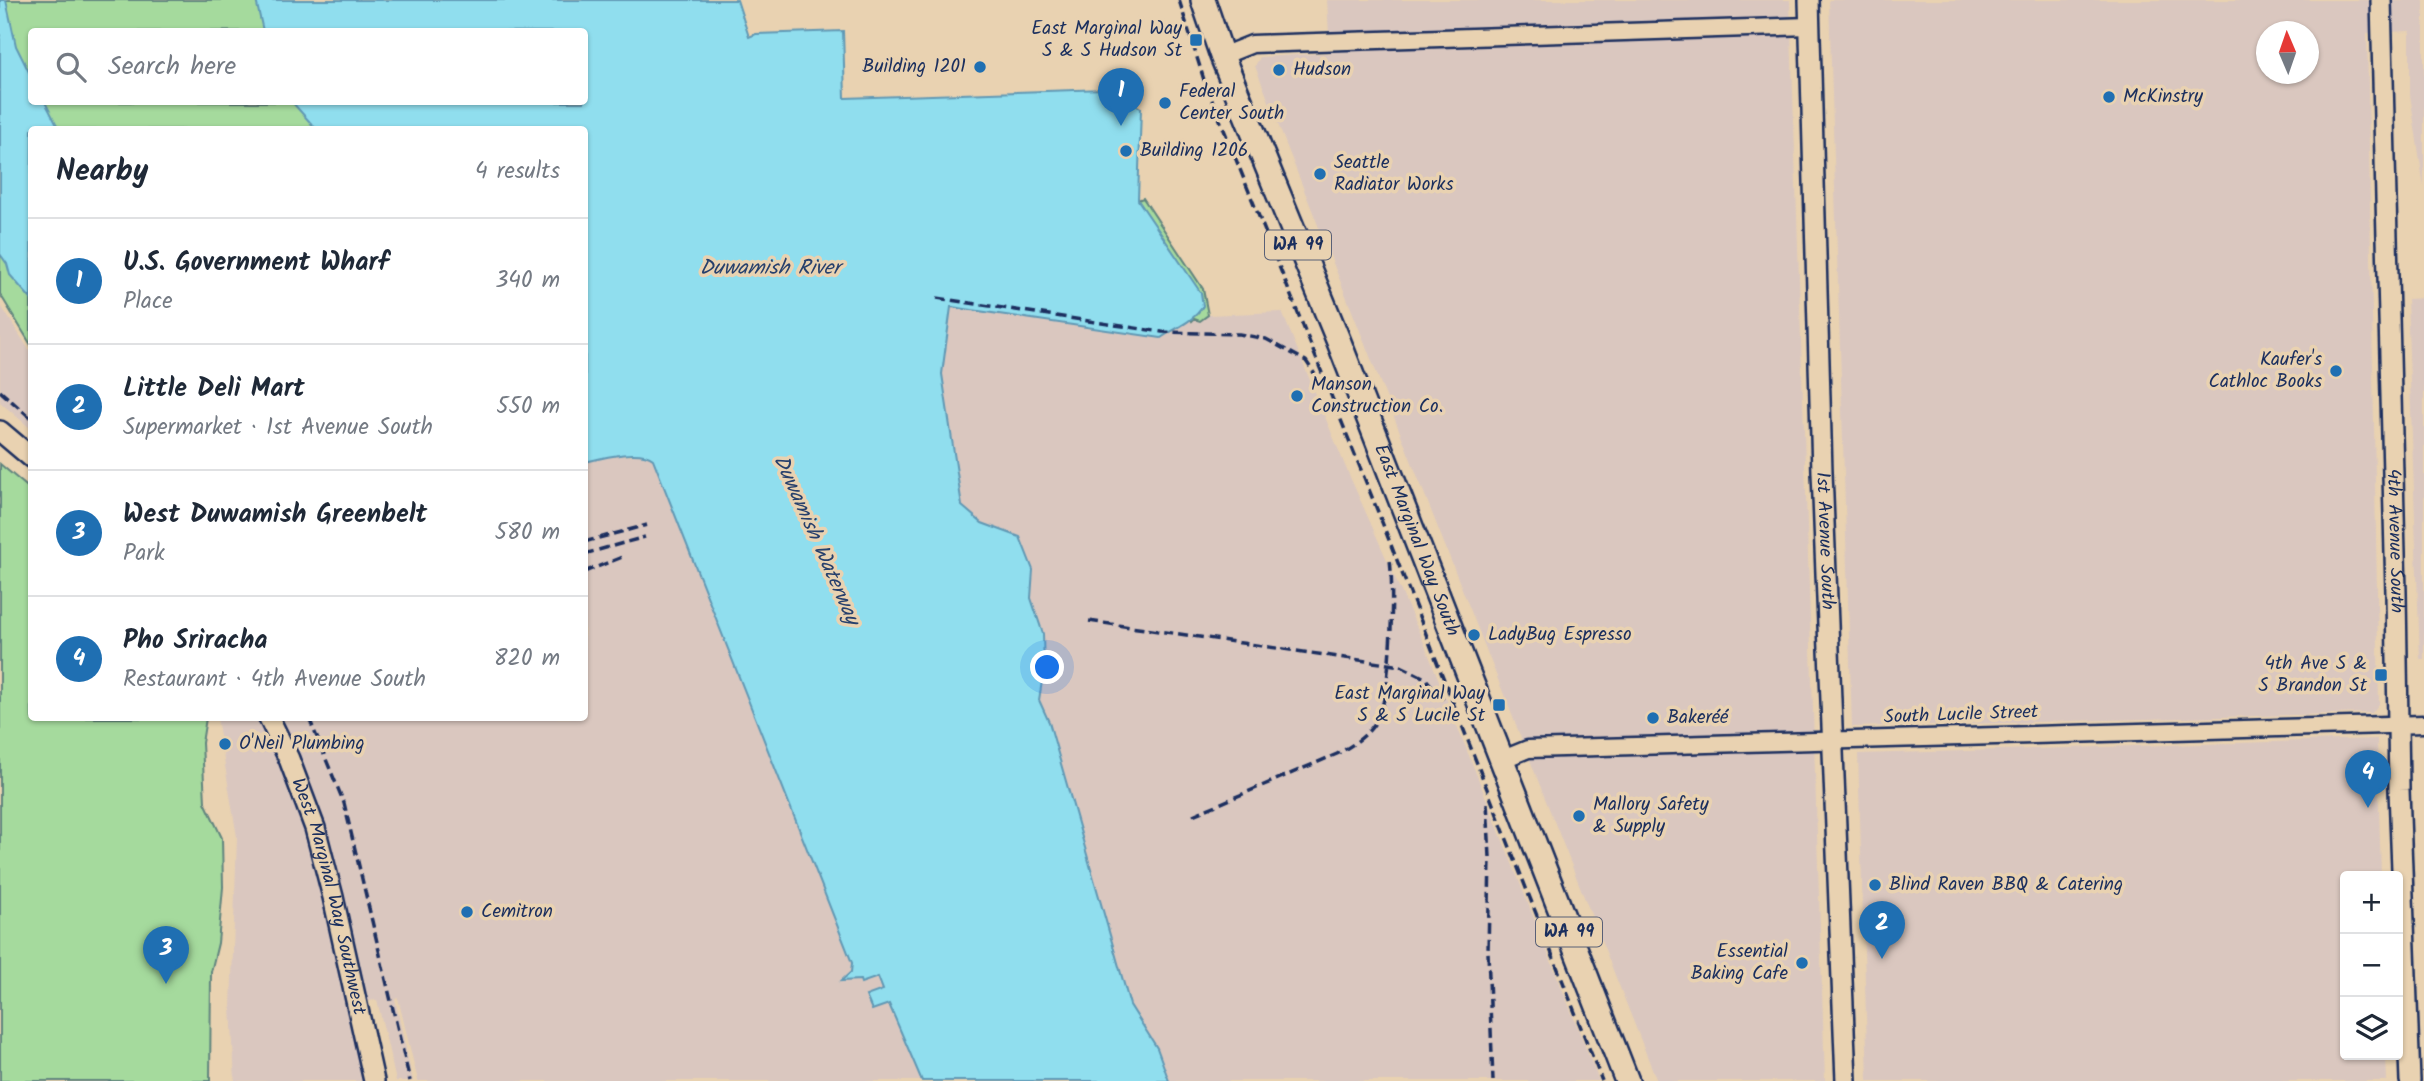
<!DOCTYPE html>
<html lang="en">
<head>
<meta charset="utf-8">
<style>
  :root { --surface:#fff; --page:#f6f6f7; --text:#1f2937; --muted:#747a83; --line:#e0e1e3; --accent:#1f6fb2 }
  body { margin:0; font-family:Kalam,sans-serif; background:var(--page); color:var(--text) }
  .controls { position:absolute; right:21px; bottom:21px; display:grid; overflow:hidden; border-radius:7px; box-shadow:0 2px 5px #0004 }
  .controls button { width:63px; height:63px; display:grid; place-items:center; padding:0; border:0; border-bottom:2px solid var(--line); background:var(--surface); color:var(--text); font:35px sans-serif }
  .compass { position:absolute; left:2256px; top:21px; width:63px; height:63px; border-radius:50%; background:var(--surface); box-shadow:0 2px 5px #0004; rotate:358deg }
  .you { position:absolute; left:1048px; top:668px; width:24px; height:24px; margin:-18px; border:5px solid #fff; border-radius:50%; background:#1a73e8; box-shadow:0 0 0 10px #1a73e833 }
  .badge { display:grid; place-items:center; width:46px; height:46px; border-radius:50%; background:var(--accent); color:#fff; font-size:23px; font-weight:700 }
  .pin { position:absolute; translate:-50% -58px; filter:drop-shadow(0 2px 4px #0008) }
  .pin::after { content:''; position:absolute; top:37px; width:24px; height:21px; background:inherit; clip-path:polygon(0 0,100% 0,50% 100%) }
  .list { margin:0; padding:0; list-style:none }
  h2 { display:flex; justify-content:space-between; align-items:center; height:91px; margin:0; padding:0 28px; font-size:30px }
  h2 small { font-size:23px; font-weight:400; color:var(--muted) }
  .list li { display:grid; grid-template-columns:46px 1fr auto; gap:21px; align-items:center; box-sizing:border-box; height:126px; padding:0 28px; border-top:2px solid var(--line) }
  .list b { display:block; font-size:26px; white-space:nowrap }
  .list p { margin:0; font-size:23px; white-space:nowrap; color:var(--muted) }
  .list em { font-size:23px; font-style:normal; color:var(--muted) }
  .icon { flex:none; width:38px; height:38px; fill:none; stroke:currentColor; stroke-width:2; stroke-linecap:round; stroke-linejoin:round }
  .map { position:relative; flex:none; width:2424px; height:1081px; overflow:hidden }
  .search { position:absolute; background:var(--surface); box-shadow:0 2px 5px #0004; left:28px; top:28px; width:560px; height:77px; display:flex; align-items:center; gap:18px; box-sizing:border-box; padding:0 24px; border-radius:7px; color:var(--muted); font-size:26px }
  .panel { position:absolute; background:var(--surface); box-shadow:0 2px 5px #0004; left:28px; top:126px; width:560px; height:595px; border-radius:7px }
  .map>svg:first-child { display:block }
  .built { fill:#dac7bf; fill-rule:evenodd }
  .green { fill:#a5da9d; stroke:#60847e; stroke-width:2 }
  .water { fill:#90deee; stroke:#6198b4; stroke-width:2 }
  .lines { fill:none; stroke-linecap:round; stroke-linejoin:round }
  .minor-casing { stroke:#1b2f5e; stroke-width:21 }
  .major-casing { stroke:#1b2f5e; stroke-width:24 }
  .highway-casing { stroke:#1b2f5e; stroke-width:28 }
  .minor { stroke:#e9d2b1; stroke-width:16 }
  .major { stroke:#e9d2b1; stroke-width:19 }
  .highway { stroke:#e9d2b1; stroke-width:23 }
  .rail { stroke:#1b2f5e; stroke-width:3.5; stroke-dasharray:10 5; stroke-linecap:butt }
  .poi-dot { fill:#1f6fb2; stroke:#e9d2b1; stroke-width:2.5 }
  .labels { text-anchor:middle; dominant-baseline:central; stroke-width:7; stroke-linejoin:round; paint-order:stroke }
  .shield { fill:#e9d2b1; stroke:#596077; stroke-width:2 }
  .shield-label { font-size:18px; font-weight:bold; fill:#1b2f5e }
  .poi-label { font-size:19px; fill:#1b2f5e; stroke:#e9d2b1; text-anchor:start }
  .street-label { font-size:19px; fill:#1b2f5e; stroke:#e9d2b1 }
  .water-label { font-size:21px; font-style:italic; fill:#27406c; stroke:#e9d2b1 }
</style>
</head>
<body>
<div class="map">
<svg width="2424" height="1081" viewBox="0 0 2424 1081">
  <rect width="100%" height="100%" fill="#e9d2b1"/>
  <filter id="ink" filterUnits="userSpaceOnUse"><feTurbulence type="fractalNoise" baseFrequency=".0143" numOctaves="2"/><feDisplacementMap in="SourceGraphic" scale="14" xChannelSelector="R" yChannelSelector="G"/><feConvolveMatrix kernelMatrix="1 2 1 2 8 2 1 2 1" color-interpolation-filters="sRGB"/></filter>
  <g filter="url(#ink)">
    <g class="built">
      <polygon points="1327,0 1790,0 1825,1081 1657,1081 1255,66 1260,57 1330,53"/>
      <path d="M1829,0H2424V187L2410,95V31L2367,33L2379,704L2372,713L1852,727ZM2266,32H2308V74H2266Z"/>
      <polygon points="2424,298 2424,659 2420,659 2407,299"/>
      <polygon points="0,304 31,353 31,429 0,402"/>
      <polygon points="896,306 1203,306 1208,315 1282,312 1346,468 1424,643 1599,1081 1169,1081 1157,1048 1130,1005 1049,722 1039,700 1044,669 1043,634 1031,598 1033,570 1020,537 982,523 962,507"/>
      <polygon points="639,452 653,459 853,963 851,972 843,980 860,980 862,983 878,977 883,990 872,1010 889,1004 922,1081 418,1081 398,998 395,999 413,1081 396,1081 377,1000 351,1003 369,1081 235,1081 231,1007 237,837 217,718 584,718 585,462 614,455 631,456"/>
      <polygon points="2377,739 2381,876 2345,876 2345,1055 2386,1055 2387,1081 1868,1081 1858,754"/>
    </g>
    <g class="green">
      <polygon points="0,0 306,0 320,31 32,32 32,102 368,102 450,129 32,130"/>
      <polygon points="0,188 31,220 31,345 0,294"/>
      <polygon points="1143,198 1203,289 1208,315 1200,321 1194,319 1192,321 1127,204"/>
      <polygon points="0,464 31,490 32,718 206,718 202,743 205,802 222,838 223,887 218,943 211,972 210,1081 0,1081"/>
    </g>
    <g class="water">
      <polygon points="0,0 6,0 16,46 31,76 32,102 45,102 59,129 32,130 31,299 10,275 7,264 0,254"/>
      <path d="M256,0H737L749,37L756,34L843,31L845,98L1105,89L1141,108L1138,200L1201,293L1203,306C1193,322 1177,327 1161,338L951,307L942,374L962,506L982,523L1020,537L1033,570L1031,598L1043,634L1044,669L1039,700L1049,722L1130,1005L1157,1048L1169,1081H922L889,1004L872,1010L866,996L883,990L878,977L861,983L860,980L841,981L851,972L852,963L653,459C640,448 602,458 585,462L584,130L316,129L292,102H584V32L263,31Z"/>
    </g>
    <g class="lines">
      <g class="minor-casing">
        <g id="minor">
          <polyline points="1222,56 1252,44 1810,26"/>
          <polyline points="1501,760 1528,749 2424,724"/>
        </g>
      </g>
      <g class="major-casing">
        <g id="major">
          <path id="s1" d="M1809,0L1822,472L1846,1081"/>
          <path id="s2" d="M2381,0L2396,593L2399,790L2410,1081"/>
          <polyline points="0,431 32,458"/>
          <path id="s3" d="M269,718L289,759L315,828L333,897L374,1081"/>
        </g>
      </g>
      <g class="highway-casing">
        <g id="highway">
          <path id="s4" d="M1203,0L1222,56L1339,342L1627,1081"/>
        </g>
      </g>
      <use href="#minor" class="minor"/>
      <use href="#major" class="major"/>
      <use href="#highway" class="highway"/>
      <g class="rail">
        <polyline points="1179,0 1204,80 1378,512 1602,1081"/>
        <polyline points="937,298 1162,332 1239,334 1266,339 1306,361 1318,379"/>
        <polyline points="0,391 32,419"/>
        <polyline points="584,542 647,525"/>
        <polyline points="584,554 645,537"/>
        <polyline points="584,572 625,556"/>
        <polyline points="1089,621 1401,666 1425,678 1446,703"/>
        <polyline points="309,718 344,803 410,1081"/>
        <polyline points="1487,803 1490,857 1488,952 1493,1081"/>
        <path d="M1193,815L1337,754C1353,745 1369,735 1378,718C1391,695 1394,589 1390,560"/>
      </g>
    </g>
  </g>
  <g class="poi-dot">
    <rect x="1189" y="33" width="14" height="14" rx="3.5"/>
    <circle cx="980" cy="67" r="7"/>
    <circle cx="1279" cy="70" r="7"/>
    <circle cx="2109" cy="97" r="7"/>
    <circle cx="1165" cy="103" r="7"/>
    <circle cx="1126" cy="151" r="7"/>
    <circle cx="1320" cy="174" r="7"/>
    <circle cx="2336" cy="371" r="7"/>
    <circle cx="1297" cy="396" r="7"/>
    <circle cx="1474" cy="635" r="7"/>
    <rect x="2374" y="668" width="14" height="14" rx="3.5"/>
    <rect x="1492" y="698" width="14" height="14" rx="3.5"/>
    <circle cx="1653" cy="718" r="7"/>
    <circle cx="225" cy="744" r="7"/>
    <circle cx="1579" cy="816" r="7"/>
    <circle cx="1875" cy="885" r="7"/>
    <circle cx="467" cy="912" r="7"/>
    <circle cx="1802" cy="963" r="7"/>
  </g>
  <g class="labels">
    <g class="shield">
      <rect x="1265" y="230.5" width="66" height="29" rx="5"/>
      <rect x="1536" y="917.5" width="66" height="29" rx="5"/>
    </g>
    <g class="shield-label">
      <text x="1298" y="245">WA 99</text>
      <text x="1569" y="932">WA 99</text>
    </g>
    <g class="poi-label">
      <text x="1182" y="29" text-anchor="end">East Marginal Way<tspan x="1182" dy="22">S &amp; S Hudson St</tspan></text>
      <text x="966" y="67" text-anchor="end">Building 1201</text>
      <text x="1293" y="70">Hudson</text>
      <text x="1179" y="92">Federal<tspan x="1179" dy="22">Center South</tspan></text>
      <text x="2123" y="97">McKinstry</text>
      <text x="1140" y="151">Building 1206</text>
      <text x="1334" y="163">Seattle<tspan x="1334" dy="22">Radiator Works</tspan></text>
      <text x="2322" y="360" text-anchor="end">Kaufer's<tspan x="2322" dy="22">Cathloc Books</tspan></text>
      <text x="1311" y="385">Manson<tspan x="1311" dy="22">Construction Co.</tspan></text>
      <text x="1488" y="635">LadyBug Espresso</text>
      <text x="2367" y="664" text-anchor="end">4th Ave S &amp;<tspan x="2367" dy="22">S Brandon St</tspan></text>
      <text x="1485" y="694" text-anchor="end">East Marginal Way<tspan x="1485" dy="22">S &amp; S Lucile St</tspan></text>
      <text x="1667" y="718">Bakeréé</text>
      <text x="239" y="744">O'Neil Plumbing</text>
      <text x="1593" y="805">Mallory Safety<tspan x="1593" dy="22">&amp; Supply</tspan></text>
      <text x="1889" y="885">Blind Raven BBQ &amp; Catering</text>
      <text x="481" y="912">Cemitron</text>
      <text x="1788" y="952" text-anchor="end">Essential<tspan x="1788" dy="22">Baking Cafe</tspan></text>
    </g>
    <g class="street-label">
      <text stroke="none"><textPath href="#s4" startOffset="581">East Marginal Way South</textPath></text>
      <text stroke="none"><textPath href="#s1" startOffset="541">1st Avenue South</textPath></text>
      <text stroke="none"><textPath href="#s2" startOffset="541">4th Avenue South</textPath></text>
      <text transform="translate(1961 715) rotate(-2)">South Lucile Street</text>
      <text stroke="none"><textPath href="#s3" startOffset="189">West Marginal Way Southwest</textPath></text>
    </g>
    <g class="water-label">
      <text x="770" y="268">Duwamish River</text>
      <text transform="translate(816 540) rotate(66)">Duwamish Waterway</text>
    </g>
  </g>
</svg>
<div class="controls">
<button>+</button>
<button>−</button>
<button><svg class="icon" aria-label="layers" viewBox="0 0 24 24"><path d="M12 4l9 5-9 5-9-5zM3 14l9 5 9-5"/></svg></button>
</div>
<svg class="compass" viewBox="-18 -18 36 36"><path d="M0-13l5 13h-10z" fill="#e53935"/><path d="M0 13l5-13h-10z" fill="#747a83"/></svg>
<div class="you"></div>
<div class="pin badge" style="left:1121px;top:126px">1</div>
<div class="pin badge" style="left:1882px;top:959px">2</div>
<div class="pin badge" style="left:166px;top:984px">3</div>
<div class="pin badge" style="left:2368px;top:808px">4</div>
<div class="search"><svg class="icon" aria-label="search" viewBox="0 0 24 24"><circle cx="10" cy="10" r="6"/><path d="M15 15l6 6"/></svg>Search here</div>
<section class="panel">
<h2>Nearby<small>4 results</small></h2>
<ul class="list">
<li><span class="badge">1</span><div><b>U.S. Government Wharf</b><p>Place</p></div><em>340 m</em></li>
<li><span class="badge">2</span><div><b>Little Deli Mart</b><p>Supermarket · 1st Avenue South</p></div><em>550 m</em></li>
<li><span class="badge">3</span><div><b>West Duwamish Greenbelt</b><p>Park</p></div><em>580 m</em></li>
<li><span class="badge">4</span><div><b>Pho Sriracha</b><p>Restaurant · 4th Avenue South</p></div><em>820 m</em></li>
</ul>
</section>
</div>
</body>
</html>
